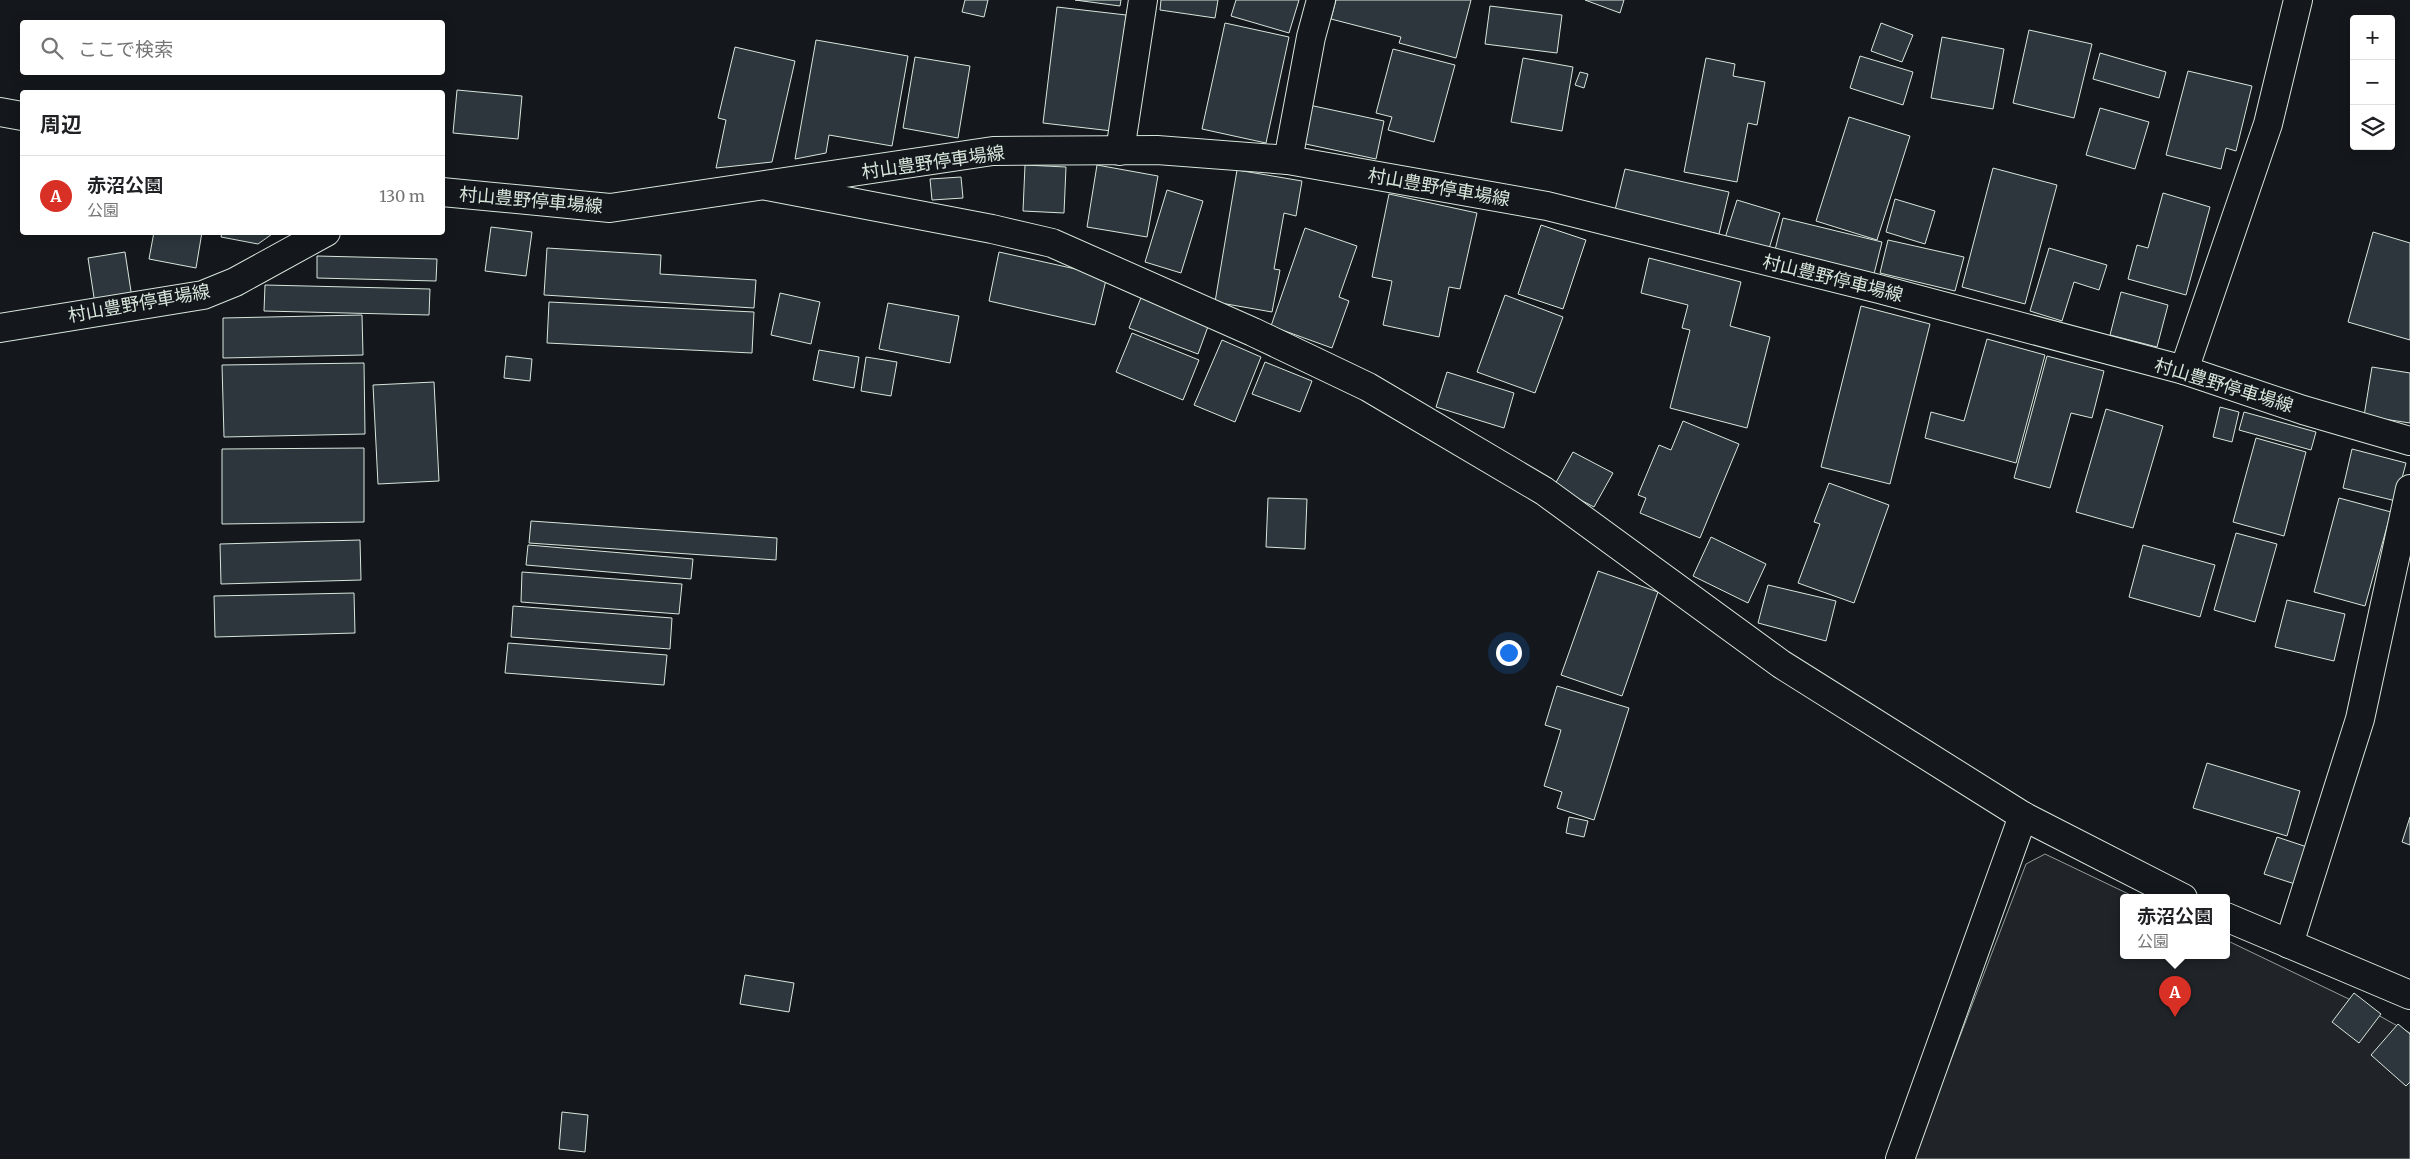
<!DOCTYPE html>
<html lang="ja">
<head>
<meta charset="utf-8">
<style>
  :root { --surface:#fff; --page:#f6f6f6; --text:#202124; --muted:#757577; --line:#e0e0e0; --accent:#d93025 }
  body { margin:0; font-family:Merriweather,"Noto Sans JP",serif; background:var(--page); color:var(--text) }
  .controls { position:absolute; right:15px; top:15px; display:grid; overflow:hidden; border-radius:5px; box-shadow:0 2px 12px #0003 }
  .controls button { width:45px; height:45px; display:grid; place-items:center; padding:0; border:0; border-bottom:1px solid var(--line); background:var(--surface); color:var(--text); font:25px sans-serif }
  .you { position:absolute; left:1508px; top:652px; width:18px; height:18px; margin:-12px; border:4px solid #fff; border-radius:50%; background:#1a73e8; box-shadow:0 0 0 8px #1a73e833 }
  .badge { display:grid; place-items:center; width:32px; height:32px; border-radius:50%; background:var(--accent); color:#fff; font-size:16px; font-weight:700 }
  .pin { position:absolute; translate:-50% -41px; filter:drop-shadow(0 1px 2px #0008) }
  .pin::after { content:''; position:absolute; top:26px; width:18px; height:15px; background:inherit; clip-path:polygon(0 0,100% 0,50% 100%) }
  .popup { position:absolute; left:2120px; top:894px; width:110px; height:65px; box-sizing:border-box; display:grid; place-content:center; border-radius:5px; background:var(--surface); filter:drop-shadow(0 1px 4px #0005); font-size:16px; white-space:nowrap; color:var(--muted) }
  .popup b { font-size:19px; color:var(--text) }
  .popup::after { content:''; position:absolute; left:50%; top:100%; margin-left:-10px; border:10px solid transparent; border-top-color:var(--surface) }
  .list { margin:0; padding:0; list-style:none }
  h2 { display:flex; justify-content:space-between; align-items:center; height:65px; margin:0; padding:0 20px; font-size:21px }
  h2 small { font-size:16px; font-weight:400; color:var(--muted) }
  .list li { display:grid; grid-template-columns:32px 1fr auto; gap:15px; align-items:center; box-sizing:border-box; height:80px; padding:0 20px; border-top:1px solid var(--line) }
  .list b { display:block; font-size:19px; white-space:nowrap }
  .list p { margin:0; font-size:16px; white-space:nowrap; color:var(--muted) }
  .list em { font-size:16px; font-style:normal; color:var(--muted) }
  .icon { flex:none; width:28px; height:28px; fill:none; stroke:currentColor; stroke-width:2; stroke-linecap:round; stroke-linejoin:round }
  .map { position:relative; flex:none; width:2410px; height:1159px; overflow:hidden }
  .search { position:absolute; background:var(--surface); box-shadow:0 2px 12px #0003; left:20px; top:20px; width:425px; height:55px; display:flex; align-items:center; gap:12px; box-sizing:border-box; padding:0 18px; border-radius:5px; color:var(--muted); font-size:19px }
  .panel { position:absolute; background:var(--surface); box-shadow:0 2px 12px #0003; left:20px; top:90px; width:425px; height:145px; border-radius:5px }
  .map>svg:first-child { display:block }
  .green { fill:#202428; stroke:#939e99 }
  .building { fill:#2c363c; stroke:#d8e6dc }
  .lines { fill:none; stroke-linecap:round; stroke-linejoin:round }
  .minor-casing { stroke:#d8e6dc; stroke-width:30 }
  .major-casing { stroke:#d8e6dc; stroke-width:30 }
  .minor { stroke:#14181c; stroke-width:28 }
  .major { stroke:#14181c; stroke-width:28 }
  .labels { text-anchor:middle; dominant-baseline:central; stroke-width:4; stroke-linejoin:round; paint-order:stroke }
  .street-label { font-size:18px; fill:#d8e6dc; stroke:#14181c }
</style>
</head>
<body>
<div class="map">
<svg width="2410" height="1159" viewBox="0 0 2410 1159">
  <rect width="100%" height="100%" fill="#14181c"/>
  <polygon class="green" points="2045,854 2137,898 2124,898 2124,956 2226,956 2226,940 2353,1001 2410,1033 2410,1159 1913,1159 2026,864"/>
  <g class="building">
    <polygon points="965,0 988,0 984,17 962,12"/>
    <polygon points="1075,0 1121,0 1120,6"/>
    <polygon points="1161,0 1218,0 1215,18 1160,10"/>
    <polygon points="1236,0 1299,0 1289,33 1231,16"/>
    <polygon points="1336,0 1471,0 1456,58 1399,43 1401,37 1331,19"/>
    <polygon points="1585,0 1624,0 1620,13"/>
    <polygon points="1490,6 1562,15 1557,53 1485,44"/>
    <polygon points="1057,7 1126,15 1112,131 1043,123"/>
    <polygon points="1225,23 1289,37 1266,143 1202,129"/>
    <polygon points="1881,23 1913,35 1902,62 1871,51"/>
    <polygon points="2029,30 2092,44 2074,118 2013,103"/>
    <polygon points="1942,37 2004,49 1993,109 1931,98"/>
    <polygon points="816,40 908,56 892,146 829,135 826,153 795,159"/>
    <polygon points="735,47 795,61 772,162 716,168 726,120 718,118"/>
    <polygon points="1393,49 1455,65 1434,142 1388,130 1392,117 1376,113"/>
    <polygon points="2100,53 2166,72 2159,98 2093,79"/>
    <polygon points="1860,56 1913,72 1903,105 1850,88"/>
    <polygon points="915,57 970,66 958,138 903,128"/>
    <polygon points="1523,58 1573,67 1562,131 1511,122"/>
    <polygon points="1706,58 1735,64 1733,76 1765,82 1757,125 1748,123 1737,182 1684,172"/>
    <polygon points="2188,71 2252,86 2236,151 2226,148 2221,169 2166,155"/>
    <polygon points="1580,72 1588,74 1584,88 1575,85"/>
    <polygon points="457,90 522,96 518,139 453,133"/>
    <polygon points="1309,105 1384,121 1376,159 1301,143"/>
    <polygon points="2100,108 2149,122 2135,169 2086,155"/>
    <polygon points="1849,117 1910,136 1877,240 1816,221"/>
    <polygon points="1025,165 1066,167 1064,213 1023,211"/>
    <polygon points="1097,165 1158,176 1147,237 1087,227"/>
    <polygon points="1993,168 2057,185 2025,304 1962,287"/>
    <polygon points="1625,169 1729,192 1719,234 1615,210"/>
    <polygon points="1237,170 1302,181 1296,216 1284,213 1274,269 1280,270 1272,312 1215,302"/>
    <polygon points="961,177 963,198 932,200 930,179"/>
    <polygon points="1167,190 1203,201 1181,273 1145,262"/>
    <polygon points="2163,193 2210,207 2186,295 2128,279 2137,245 2148,248"/>
    <polygon points="1389,194 1477,213 1460,289 1449,287 1439,337 1383,325 1392,281 1372,277"/>
    <polygon points="1895,199 1935,211 1925,244 1886,232"/>
    <polygon points="1737,200 1780,213 1768,252 1725,238"/>
    <polygon points="1783,218 1882,242 1874,274 1775,250"/>
    <polygon points="1541,225 1586,240 1563,309 1518,294"/>
    <polygon points="491,227 532,232 526,276 485,271"/>
    <polygon points="1305,228 1357,246 1339,297 1349,301 1332,348 1271,326"/>
    <polygon points="154,232 202,232 196,268 149,259"/>
    <polygon points="222,232 275,232 258,244 221,237"/>
    <polygon points="2373,232 2410,243 2410,340 2348,322"/>
    <polygon points="1888,240 1964,257 1955,291 1880,273"/>
    <polygon points="547,248 661,255 660,274 756,280 754,308 544,295"/>
    <polygon points="2049,248 2107,265 2099,290 2074,282 2062,321 2030,311"/>
    <polygon points="125,252 132,298 95,304 88,258"/>
    <polygon points="999,252 1107,276 1095,325 989,301"/>
    <polygon points="317,256 437,259 436,281 317,278"/>
    <polygon points="1649,258 1741,282 1730,326 1770,337 1747,428 1670,408 1690,330 1682,328 1688,305 1641,293"/>
    <polygon points="265,285 430,289 429,315 264,311"/>
    <polygon points="2121,292 2168,305 2157,347 2110,335"/>
    <polygon points="780,293 820,302 811,344 771,335"/>
    <polygon points="1142,295 1210,321 1198,354 1129,328"/>
    <polygon points="1505,295 1563,317 1535,393 1477,372"/>
    <polygon points="549,302 754,312 752,353 547,343"/>
    <polygon points="888,303 959,316 950,363 879,349"/>
    <polygon points="1861,306 1930,324 1890,484 1821,467"/>
    <polygon points="362,315 363,355 223,358 223,318"/>
    <polygon points="1132,333 1199,360 1183,400 1116,372"/>
    <polygon points="1987,339 2045,355 2016,463 1925,438 1931,412 1964,421"/>
    <polygon points="1222,340 1261,357 1235,422 1194,405"/>
    <polygon points="819,350 859,357 854,388 813,380"/>
    <polygon points="506,356 532,359 530,381 504,378"/>
    <polygon points="2047,356 2104,371 2092,418 2071,413 2050,488 2014,478"/>
    <polygon points="866,357 897,362 891,396 861,391"/>
    <polygon points="1265,362 1312,381 1300,412 1252,394"/>
    <polygon points="364,363 365,434 224,437 222,365"/>
    <polygon points="2372,367 2410,373 2410,423 2364,416"/>
    <polygon points="1447,372 1514,393 1504,428 1436,407"/>
    <polygon points="434,382 439,481 378,484 373,385"/>
    <polygon points="2220,407 2239,412 2232,442 2213,437"/>
    <polygon points="2106,409 2163,426 2133,528 2076,512"/>
    <polygon points="2244,412 2316,432 2311,450 2239,430"/>
    <polygon points="1683,421 1739,444 1700,538 1640,513 1646,498 1638,495 1659,445 1671,450"/>
    <polygon points="2256,438 2306,452 2284,536 2233,522"/>
    <polygon points="364,448 364,522 222,524 222,449"/>
    <polygon points="2352,449 2406,463 2396,501 2343,488"/>
    <polygon points="1573,452 1613,473 1594,507 1554,486"/>
    <polygon points="1829,483 1889,505 1854,603 1798,583 1820,524 1814,522"/>
    <polygon points="1268,498 1307,499 1305,549 1266,547"/>
    <polygon points="2339,498 2391,512 2365,606 2314,592"/>
    <polygon points="531,521 777,538 776,560 529,543"/>
    <polygon points="2236,533 2277,544 2255,622 2214,610"/>
    <polygon points="1711,537 1766,564 1748,603 1693,576"/>
    <polygon points="360,540 361,580 221,584 220,544"/>
    <polygon points="528,545 693,559 691,579 526,565"/>
    <polygon points="2143,545 2215,565 2200,617 2129,597"/>
    <polygon points="1598,571 1658,592 1622,696 1561,675"/>
    <polygon points="522,572 682,584 679,614 521,602"/>
    <polygon points="1768,585 1836,601 1826,641 1758,623"/>
    <polygon points="354,593 355,633 215,637 214,596"/>
    <polygon points="2287,600 2345,614 2334,661 2275,647"/>
    <polygon points="513,606 672,618 670,649 511,637"/>
    <polygon points="508,643 667,655 664,685 505,673"/>
    <polygon points="1557,686 1629,708 1594,820 1557,808 1562,792 1544,786 1561,730 1545,725"/>
    <polygon points="2207,763 2300,791 2287,836 2193,808"/>
    <polygon points="1569,817 1588,821 1584,837 1566,833"/>
    <polygon points="2410,817 2410,845 2402,842"/>
    <polygon points="2277,837 2307,847 2295,884 2264,874"/>
    <polygon points="745,975 794,983 789,1012 740,1004"/>
    <polygon points="2354,993 2381,1014 2359,1043 2332,1022"/>
    <polygon points="2398,1024 2410,1034 2410,1082 2406,1086 2371,1055"/>
    <polygon points="562,1112 588,1115 585,1152 559,1149"/>
  </g>
  <g class="lines">
    <g class="minor-casing">
      <g id="minor">
        <polyline points="0,112 22,116"/>
        <polyline points="1120,151 1143,0"/>
        <polyline points="1288,160 1311,37 1321,0"/>
        <polyline points="767,186 992,229 1052,243 1253,332 1368,387 1544,491 1781,664 2023,816 2183,898"/>
        <polyline points="2184,370 2268,124 2298,0"/>
        <polyline points="2226,917 2410,995"/>
        <polyline points="2289,944 2360,719 2410,489"/>
        <polyline points="1900,1159 2023,816"/>
      </g>
    </g>
    <g class="major-casing">
      <g id="major">
        <polyline points="442,192 610,208 993,151 1157,150 1288,160 1547,206 1879,289 2184,370 2303,410 2410,441"/>
        <polyline points="0,328 203,295 235,282 326,232"/>
      </g>
    </g>
    <use href="#minor" class="minor"/>
    <use href="#major" class="major"/>
  </g>
  <g class="labels">
    <g class="street-label">
      <text transform="translate(933 162) rotate(-8)">村山豊野停車場線</text>
      <text transform="translate(1439 187) rotate(10)">村山豊野停車場線</text>
      <text transform="translate(531 200) rotate(5)">村山豊野停車場線</text>
      <text transform="translate(1833 278) rotate(14)">村山豊野停車場線</text>
      <text transform="translate(139 303) rotate(-10)">村山豊野停車場線</text>
      <text transform="translate(2224 385) rotate(17)">村山豊野停車場線</text>
    </g>
  </g>
</svg>
<div class="controls">
<button>+</button>
<button>−</button>
<button><svg class="icon" aria-label="layers" viewBox="0 0 24 24"><path d="M12 4l9 5-9 5-9-5zM3 14l9 5 9-5"/></svg></button>
</div>
<div class="you"></div>
<div class="pin badge" style="left:2175px;top:1017px">A</div>
<div class="popup"><b>赤沼公園</b>公園</div>
<div class="search"><svg class="icon" aria-label="search" viewBox="0 0 24 24"><circle cx="10" cy="10" r="6"/><path d="M15 15l6 6"/></svg>ここで検索</div>
<section class="panel">
<h2>周辺<small></small></h2>
<ul class="list">
<li><span class="badge">A</span><div><b>赤沼公園</b><p>公園</p></div><em>130 m</em></li>
</ul>
</section>
</div>
</body>
</html>
